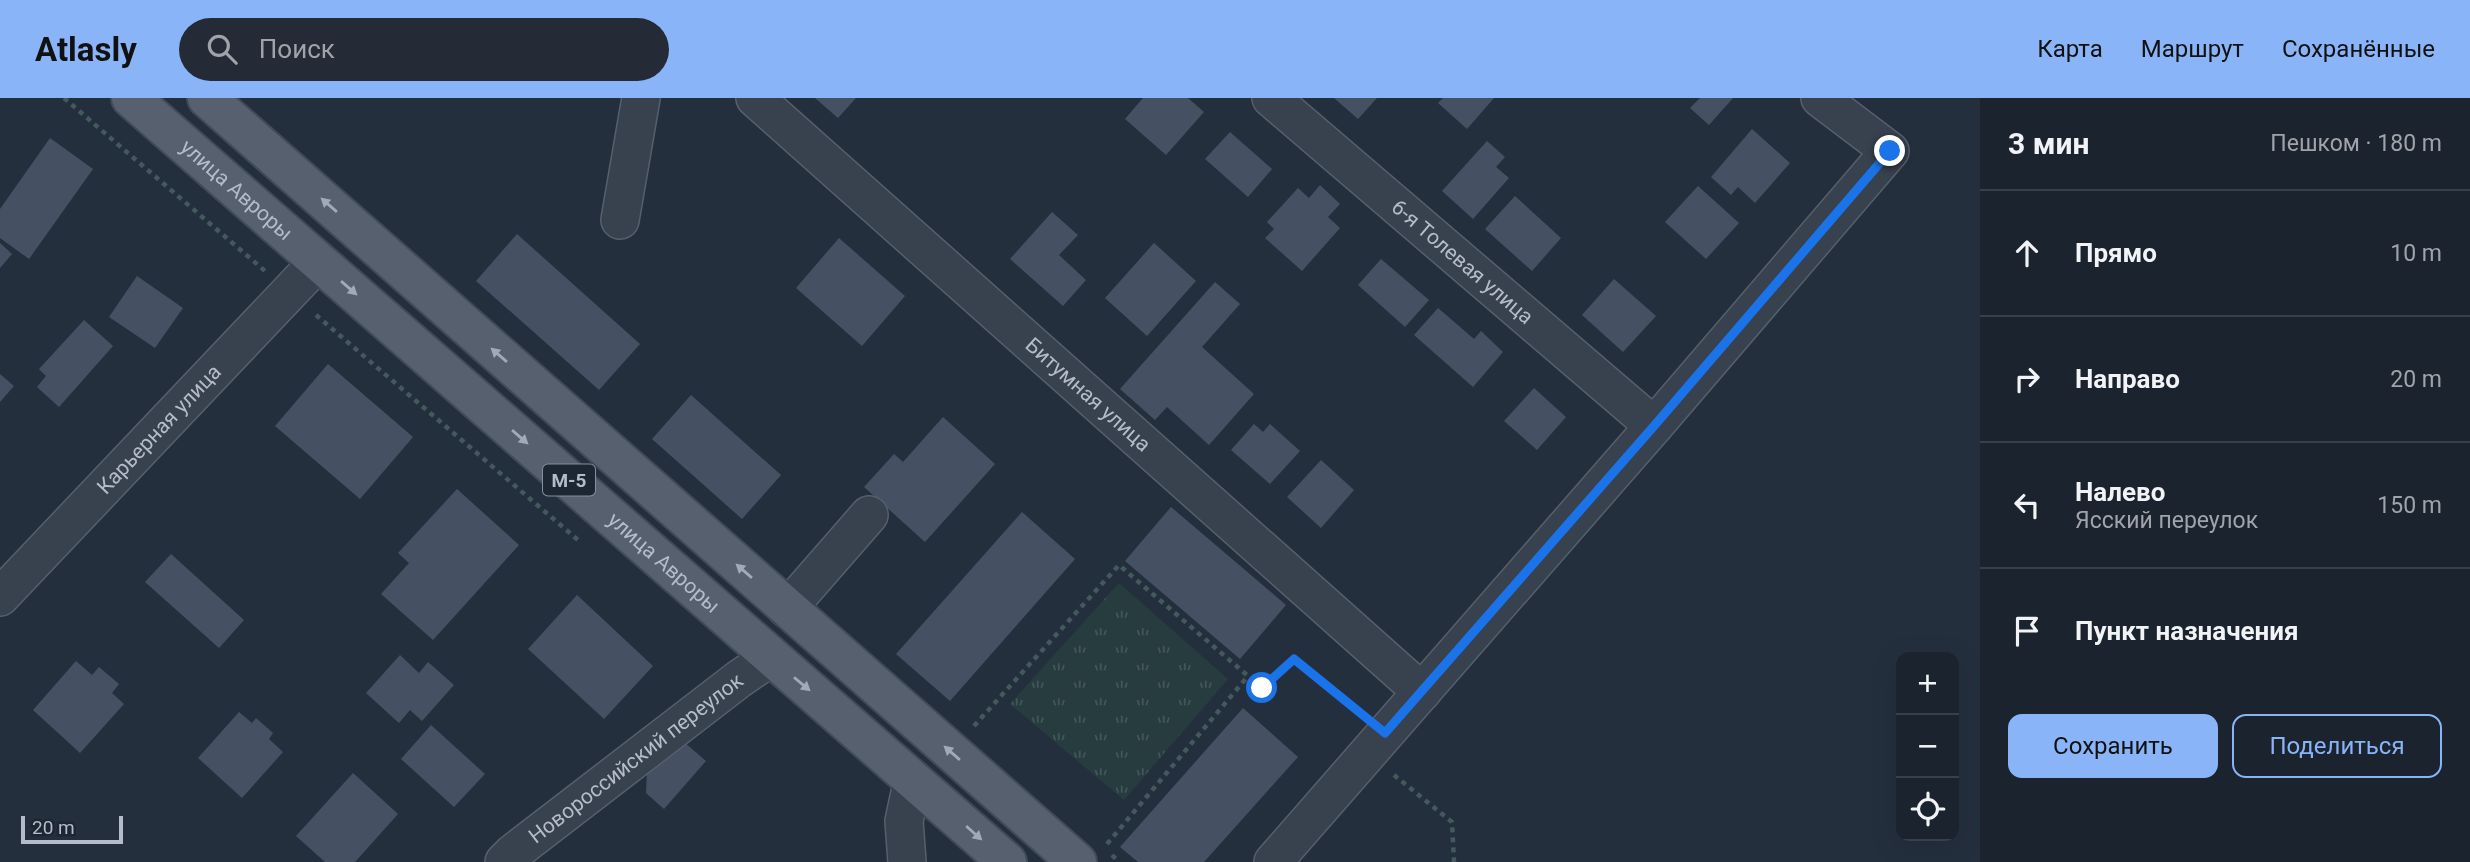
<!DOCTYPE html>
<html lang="ru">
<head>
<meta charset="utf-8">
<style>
  :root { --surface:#1b232e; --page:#242b36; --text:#f1f3f6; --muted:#a0a4aa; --line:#39404a; --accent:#8ab4f8 }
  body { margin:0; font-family:Roboto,sans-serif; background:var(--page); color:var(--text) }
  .controls { position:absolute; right:21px; bottom:21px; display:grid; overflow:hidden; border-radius:14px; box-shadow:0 7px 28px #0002 }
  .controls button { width:63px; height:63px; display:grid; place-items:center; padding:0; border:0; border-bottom:2px solid var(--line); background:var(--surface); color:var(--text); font:35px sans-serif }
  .scale { position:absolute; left:21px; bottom:18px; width:102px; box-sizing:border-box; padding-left:7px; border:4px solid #b4bcc9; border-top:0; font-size:19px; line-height:24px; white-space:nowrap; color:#b4bcc9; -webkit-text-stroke:5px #1d2633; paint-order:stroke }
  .stop { position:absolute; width:21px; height:21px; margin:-16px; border:5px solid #1a73e8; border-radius:50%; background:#fff }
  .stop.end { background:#1a73e8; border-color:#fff; box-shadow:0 2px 7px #0008 }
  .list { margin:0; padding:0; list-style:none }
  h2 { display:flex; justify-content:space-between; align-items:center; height:91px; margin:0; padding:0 28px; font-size:30px }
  h2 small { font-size:23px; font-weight:400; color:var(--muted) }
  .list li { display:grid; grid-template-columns:46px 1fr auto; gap:21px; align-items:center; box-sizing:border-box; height:126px; padding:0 28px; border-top:2px solid var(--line) }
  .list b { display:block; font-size:26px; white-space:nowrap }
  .list p { margin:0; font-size:23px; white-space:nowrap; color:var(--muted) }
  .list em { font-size:23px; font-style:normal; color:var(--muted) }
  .actions { display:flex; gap:14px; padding:21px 28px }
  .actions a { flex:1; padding:16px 0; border:2px solid var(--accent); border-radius:14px; text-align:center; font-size:24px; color:var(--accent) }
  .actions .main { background:var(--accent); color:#111 }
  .icon { flex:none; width:38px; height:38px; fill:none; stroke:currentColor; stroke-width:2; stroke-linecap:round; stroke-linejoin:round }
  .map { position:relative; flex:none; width:1980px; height:764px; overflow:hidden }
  header { display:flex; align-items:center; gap:42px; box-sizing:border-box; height:98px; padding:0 35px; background:var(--accent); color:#111 }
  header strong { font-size:33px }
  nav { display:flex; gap:38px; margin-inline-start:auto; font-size:24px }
  .search { width:490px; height:63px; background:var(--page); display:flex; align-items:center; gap:18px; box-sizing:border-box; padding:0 24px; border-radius:38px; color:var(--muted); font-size:26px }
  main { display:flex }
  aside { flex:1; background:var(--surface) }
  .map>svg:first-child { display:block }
  .park { fill:url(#park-tufts) }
  .building { fill:#455162 }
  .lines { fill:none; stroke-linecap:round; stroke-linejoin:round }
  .minor-casing { stroke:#565f6c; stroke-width:40 }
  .major-casing { stroke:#414a57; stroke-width:42 }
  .path { stroke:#44595c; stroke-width:4.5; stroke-dasharray:5 5; stroke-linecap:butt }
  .minor { stroke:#38414e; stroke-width:37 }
  .major { stroke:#56606e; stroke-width:38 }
  .oneway { fill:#a1aab7 }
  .route { stroke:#1a73e8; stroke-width:9 }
  .labels { text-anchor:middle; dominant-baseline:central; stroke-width:6; stroke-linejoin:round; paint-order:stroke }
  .shield { fill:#1d2633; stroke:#878f9c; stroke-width:2 }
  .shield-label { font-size:19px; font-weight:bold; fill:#b4bcc9 }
  .street-label { font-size:21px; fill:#b4bcc9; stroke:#1d2633 }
</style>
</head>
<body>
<header>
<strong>Atlasly</strong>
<div class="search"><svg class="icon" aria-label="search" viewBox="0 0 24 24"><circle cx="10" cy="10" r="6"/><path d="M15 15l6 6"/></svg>Поиск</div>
<nav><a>Карта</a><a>Маршрут</a><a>Сохранённые</a></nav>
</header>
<main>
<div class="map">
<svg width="1980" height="764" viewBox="0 0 1980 764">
  <defs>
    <pattern id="park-tufts" width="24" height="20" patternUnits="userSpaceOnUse" patternTransform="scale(1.75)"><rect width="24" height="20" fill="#263c3f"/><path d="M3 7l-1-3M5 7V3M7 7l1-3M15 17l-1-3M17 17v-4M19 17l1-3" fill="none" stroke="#435659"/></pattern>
  </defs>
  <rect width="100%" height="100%" fill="#242f3e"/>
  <polygon class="park" points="1119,485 1228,581 1124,702 1010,606"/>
  <g class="building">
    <polygon points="815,0 856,0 838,20"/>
    <polygon points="1143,0 1188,0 1204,14 1166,57 1125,21"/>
    <polygon points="1334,0 1377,0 1358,21"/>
    <polygon points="1443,0 1494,0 1467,31 1438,5"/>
    <polygon points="1700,0 1733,0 1709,27 1690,10"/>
    <polygon points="1752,31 1790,65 1755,105 1738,89 1731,97 1711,79"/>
    <polygon points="1230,34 1272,71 1248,99 1205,61"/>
    <polygon points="50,40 93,71 29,161 0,140 0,111"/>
    <polygon points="1487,43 1505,59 1496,69 1509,80 1473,121 1442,93"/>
    <polygon points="1320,87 1340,106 1328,119 1340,130 1302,173 1265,140 1274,131 1267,124 1298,90 1309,100"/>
    <polygon points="1698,88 1739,125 1706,161 1665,124"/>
    <polygon points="1515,98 1561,140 1532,173 1485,131"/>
    <polygon points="1052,114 1078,137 1059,157 1086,182 1063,208 1010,161"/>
    <polygon points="517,136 640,246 599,292 476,183"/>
    <polygon points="839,140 905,198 862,248 796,190"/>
    <polygon points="0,145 12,156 0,170"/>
    <polygon points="1154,145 1196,183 1147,238 1105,200"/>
    <polygon points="1381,161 1429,202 1405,229 1358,187"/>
    <polygon points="137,178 183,210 155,250 109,219"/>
    <polygon points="1614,181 1656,218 1623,254 1582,217"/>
    <polygon points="1215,184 1240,206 1202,249 1254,296 1209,347 1167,309 1155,322 1120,291"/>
    <polygon points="1438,210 1474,241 1481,233 1503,254 1473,289 1414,237"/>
    <polygon points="84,222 113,248 59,309 37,289 46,278 39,271"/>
    <polygon points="328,266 413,339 360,401 275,328"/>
    <polygon points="0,276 14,288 0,304"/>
    <polygon points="1534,290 1566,319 1537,352 1504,323"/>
    <polygon points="691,297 781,377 742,421 652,341"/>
    <polygon points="943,319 995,366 925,444 864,389 894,356 903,364"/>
    <polygon points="1254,326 1263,334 1270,326 1300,353 1270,386 1231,352"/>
    <polygon points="1321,362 1354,392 1321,430 1287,399"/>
    <polygon points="457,391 519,447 433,542 381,496 409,465 398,455"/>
    <polygon points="1171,409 1286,507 1240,561 1125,463"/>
    <polygon points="1022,414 1075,461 950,603 896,556"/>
    <polygon points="171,456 244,522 219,550 145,484"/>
    <polygon points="577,497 653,568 604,621 528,551"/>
    <polygon points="400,557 419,575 428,564 454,587 422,623 410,612 399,625 366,595"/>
    <polygon points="76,563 92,577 99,569 119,586 112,595 124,606 80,655 33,612"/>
    <polygon points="1243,610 1298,659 1204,764 1138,764 1120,749"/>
    <polygon points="239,614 252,625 256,620 273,635 269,641 283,654 242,700 198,660"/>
    <polygon points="431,627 485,676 454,709 401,661"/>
    <polygon points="677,638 706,663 664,711 646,695 647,673"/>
    <polygon points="353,675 398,716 355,764 325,764 296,738"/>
  </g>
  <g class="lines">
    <g class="minor-casing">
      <g id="minor">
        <path id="s1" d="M755,0L1422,594"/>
        <path id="s2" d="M1271,0L1654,328"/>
        <polyline points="620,122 641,0"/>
        <path id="s3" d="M0,499L319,163"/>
        <polyline points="787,511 869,417"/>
        <path id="s4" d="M504,764L513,755L739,581L771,559"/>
        <polyline points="907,764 904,723 913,681"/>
        <polyline points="1273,764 1654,328 1890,53 1820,0"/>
      </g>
    </g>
    <g class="major-casing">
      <g id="major">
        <path id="s5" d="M131,0L1007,764"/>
        <polyline points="207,0 1077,764"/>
      </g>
    </g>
    <g class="path">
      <polyline points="64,0 265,173"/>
      <polyline points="316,217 578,442"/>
      <polyline points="974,628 1119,467 1262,590 1294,561 1360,615"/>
      <polyline points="1394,677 1452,724 1454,764"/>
      <polyline points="1107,746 1248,578"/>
      <polyline points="1112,757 1119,764"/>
    </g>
    <use href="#minor" class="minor"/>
    <use href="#major" class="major"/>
  </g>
  <defs><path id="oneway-solid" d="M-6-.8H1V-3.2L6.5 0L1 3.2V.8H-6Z" transform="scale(1.75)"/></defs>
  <g class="oneway">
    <use href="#oneway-solid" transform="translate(329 107) rotate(-139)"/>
    <use href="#oneway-solid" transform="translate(349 190) rotate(41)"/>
    <use href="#oneway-solid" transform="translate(499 257) rotate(-139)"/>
    <use href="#oneway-solid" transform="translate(520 339) rotate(41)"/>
    <use href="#oneway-solid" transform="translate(744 473) rotate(-139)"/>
    <use href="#oneway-solid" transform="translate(802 586) rotate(40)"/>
    <use href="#oneway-solid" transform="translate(952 655) rotate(-139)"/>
    <use href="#oneway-solid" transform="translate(974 735) rotate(42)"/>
  </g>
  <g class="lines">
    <polyline class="route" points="1262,590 1294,561 1385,635 1654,328 1890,53"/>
  </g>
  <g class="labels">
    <rect class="shield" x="543" y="366.5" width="52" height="31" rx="5"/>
    <g class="shield-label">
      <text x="569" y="382">М-5</text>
    </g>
    <g class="street-label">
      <text stroke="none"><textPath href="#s5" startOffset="140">улица Авроры</textPath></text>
      <text stroke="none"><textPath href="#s2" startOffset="252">6-я Толевая улица</textPath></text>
      <text stroke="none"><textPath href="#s1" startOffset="446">Битумная улица</textPath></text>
      <text stroke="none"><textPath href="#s3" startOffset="231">Карьерная улица</textPath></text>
      <text stroke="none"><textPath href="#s5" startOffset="707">улица Авроры</textPath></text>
      <text stroke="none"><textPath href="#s4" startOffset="168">Новороссийский переулок</textPath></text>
    </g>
  </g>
</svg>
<div class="controls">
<button>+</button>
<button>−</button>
<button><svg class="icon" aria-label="locate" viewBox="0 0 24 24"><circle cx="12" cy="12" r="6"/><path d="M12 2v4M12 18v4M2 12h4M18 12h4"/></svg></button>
</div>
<div class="scale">20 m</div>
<div class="stop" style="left:1262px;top:590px"></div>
<div class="stop end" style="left:1890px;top:53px"></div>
</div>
<aside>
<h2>3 мин<small>Пешком · 180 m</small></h2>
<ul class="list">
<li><svg class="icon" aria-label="ahead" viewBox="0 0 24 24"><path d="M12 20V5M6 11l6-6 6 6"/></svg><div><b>Прямо</b></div><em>10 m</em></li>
<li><svg class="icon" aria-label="right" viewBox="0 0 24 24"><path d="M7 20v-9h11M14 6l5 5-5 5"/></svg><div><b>Направо</b></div><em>20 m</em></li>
<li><svg class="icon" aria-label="left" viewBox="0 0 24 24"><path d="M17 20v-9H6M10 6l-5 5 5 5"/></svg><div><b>Налево</b><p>Ясский переулок</p></div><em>150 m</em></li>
<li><svg class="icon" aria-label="arrive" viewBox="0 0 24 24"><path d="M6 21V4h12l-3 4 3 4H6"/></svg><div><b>Пункт назначения</b></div></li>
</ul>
<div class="actions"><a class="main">Сохранить</a><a>Поделиться</a></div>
</aside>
</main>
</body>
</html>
